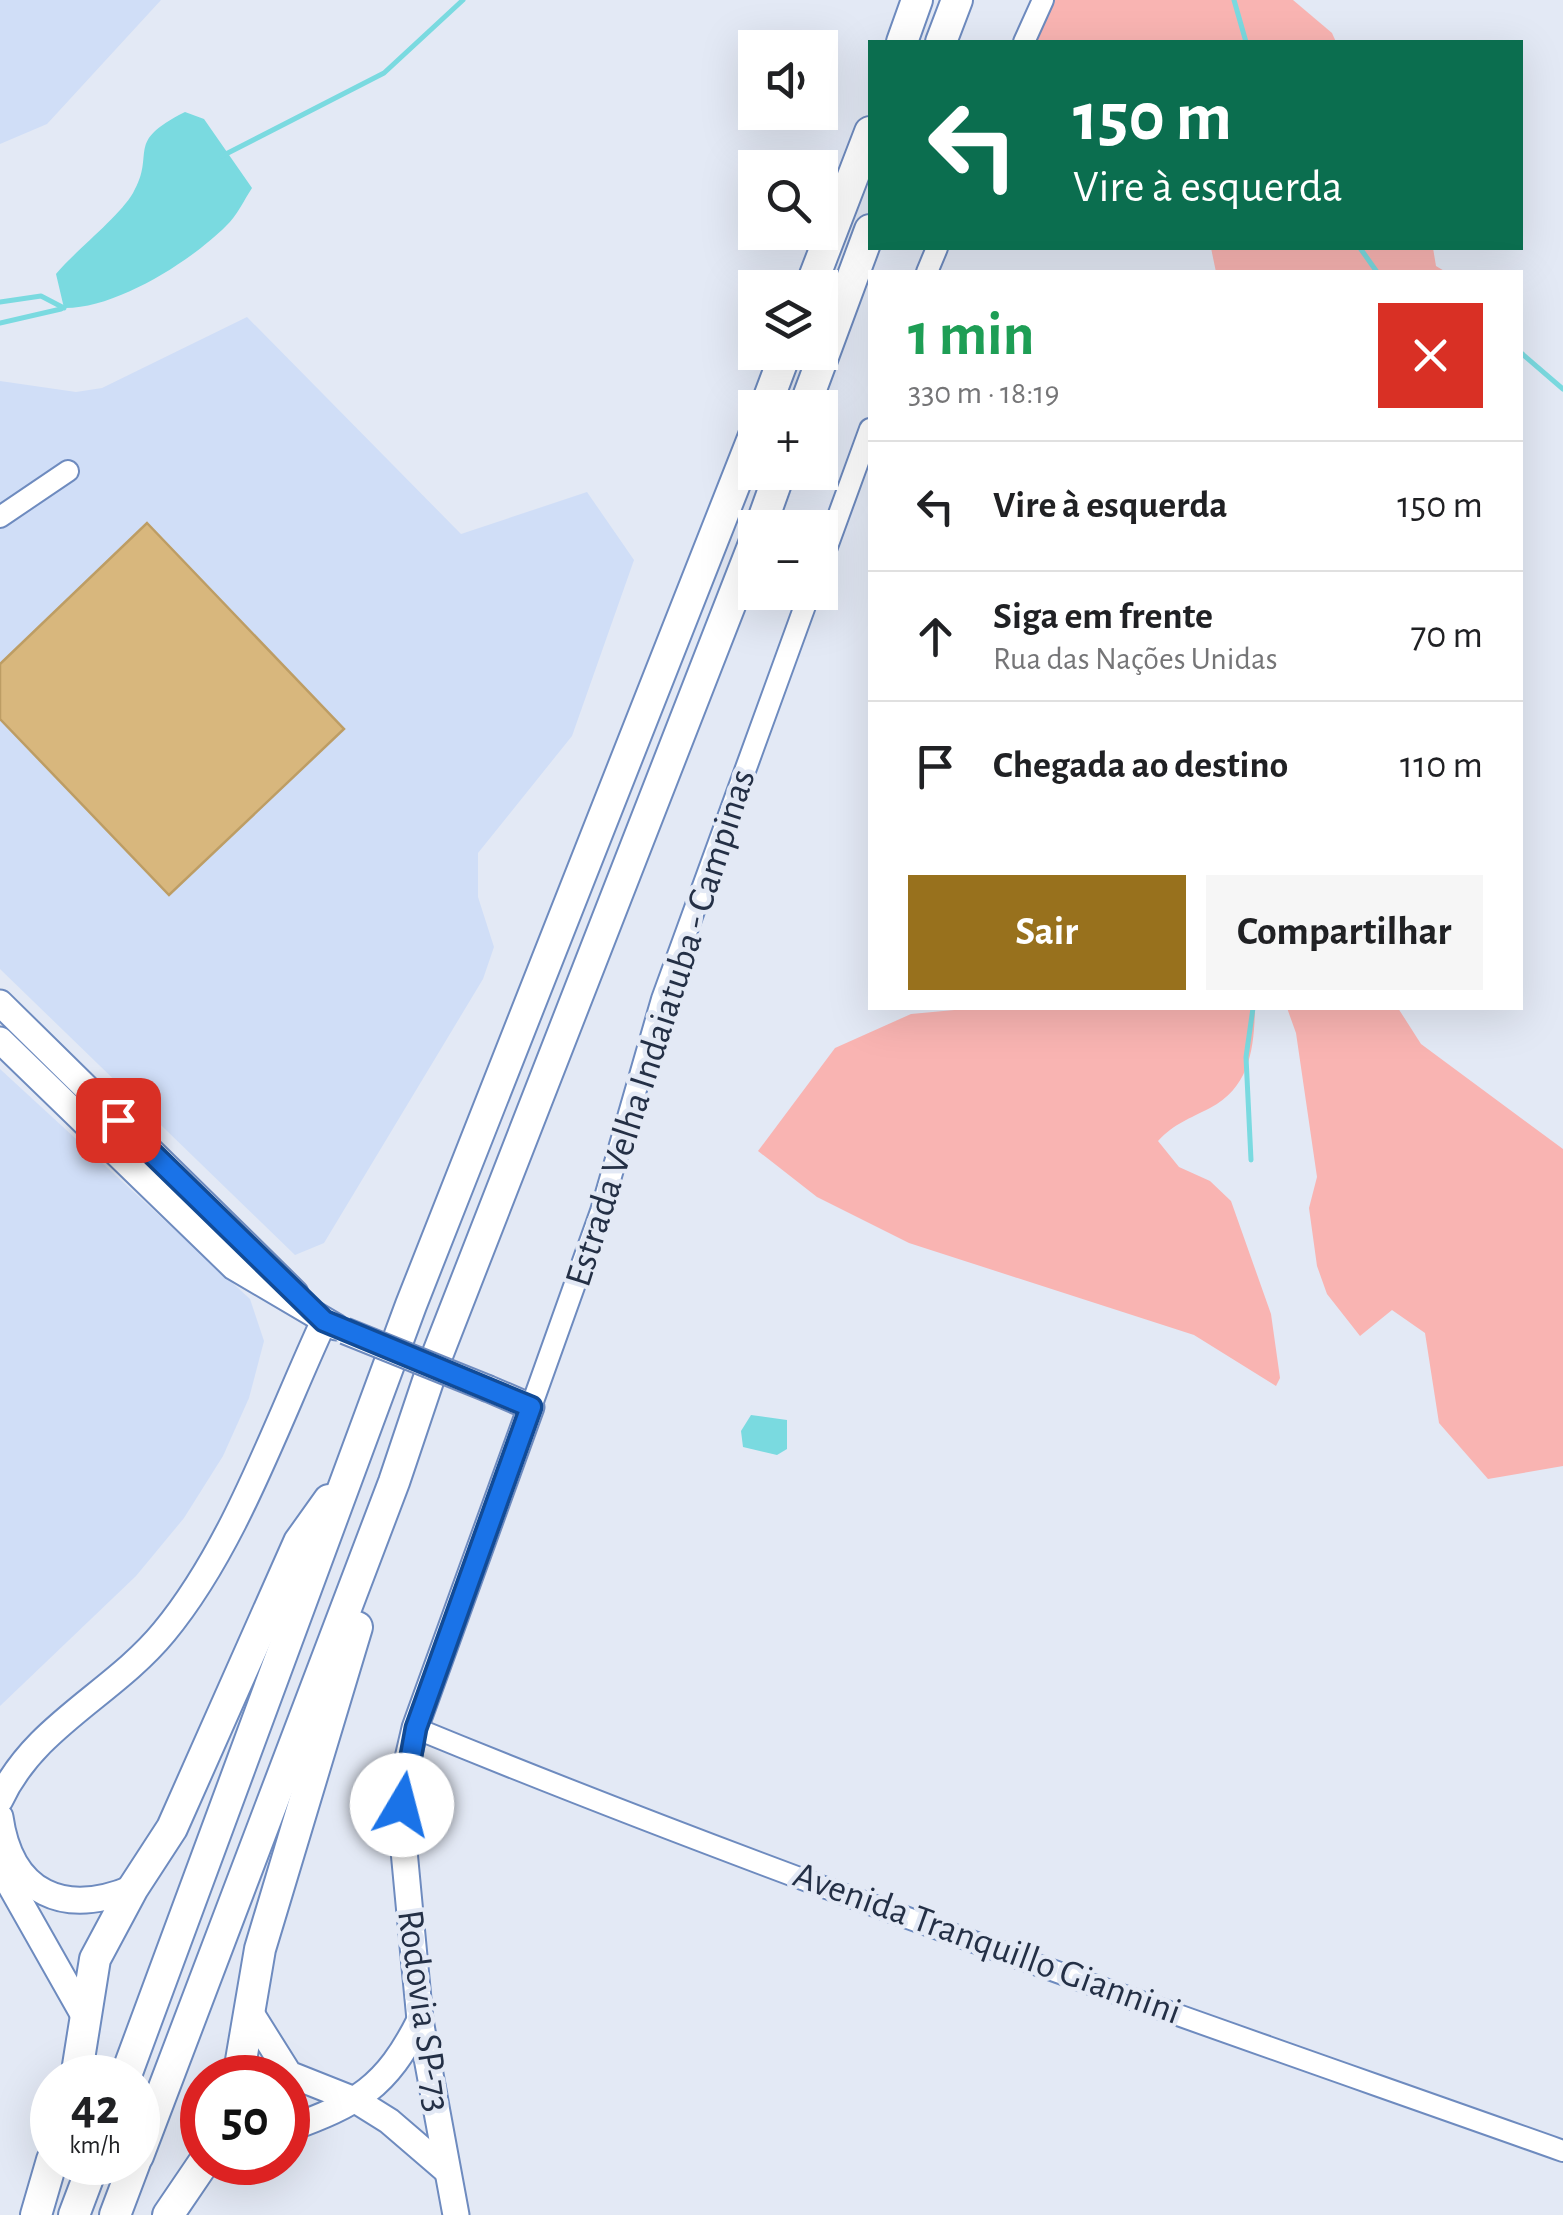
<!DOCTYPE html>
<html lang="pt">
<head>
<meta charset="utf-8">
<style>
	body { margin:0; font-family:"Alegreya Sans",sans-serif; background:#f6f6f6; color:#202124; height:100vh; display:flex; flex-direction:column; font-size:38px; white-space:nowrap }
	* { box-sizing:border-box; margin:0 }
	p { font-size:32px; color:#757577 }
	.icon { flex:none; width:55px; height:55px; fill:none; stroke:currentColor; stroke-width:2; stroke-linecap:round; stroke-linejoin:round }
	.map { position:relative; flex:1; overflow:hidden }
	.drawer { position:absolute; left:868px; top:270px; width:655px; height:740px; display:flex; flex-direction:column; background:#fff; border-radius:0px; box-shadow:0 10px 40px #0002 }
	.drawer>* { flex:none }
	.banner { position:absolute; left:868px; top:40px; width:655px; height:210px; border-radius:0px; box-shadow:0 10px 40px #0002; background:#0b6e4f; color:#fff; overflow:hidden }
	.tools { position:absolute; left:738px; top:30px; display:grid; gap:20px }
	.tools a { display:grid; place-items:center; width:100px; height:100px; border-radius:0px; background:#fff; box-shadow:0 10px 40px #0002; font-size:50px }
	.speed { position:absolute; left:30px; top:2055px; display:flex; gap:20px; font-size:50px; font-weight:700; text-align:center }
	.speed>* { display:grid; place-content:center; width:130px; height:130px; border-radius:50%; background:#fff; box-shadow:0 10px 40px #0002; line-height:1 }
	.speed small { font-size:25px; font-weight:400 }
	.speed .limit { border:15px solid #d22; background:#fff; color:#111 }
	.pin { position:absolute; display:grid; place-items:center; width:85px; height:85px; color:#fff; margin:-42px; border-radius:20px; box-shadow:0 5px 15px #0006 }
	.me { position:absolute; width:110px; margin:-55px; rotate:8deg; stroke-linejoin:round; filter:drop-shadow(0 0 8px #0008) }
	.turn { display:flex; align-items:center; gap:35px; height:210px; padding:0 40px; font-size:45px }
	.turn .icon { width:130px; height:130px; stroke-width:2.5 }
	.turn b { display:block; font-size:70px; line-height:85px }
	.round { display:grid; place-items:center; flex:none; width:105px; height:105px; border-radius:0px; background:#f6f6f6 }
	.summary { display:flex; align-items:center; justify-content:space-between; height:170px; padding:0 40px }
	h1 { font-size:60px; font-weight:700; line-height:75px; color:#1e9e55 }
	.cta { display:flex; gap:20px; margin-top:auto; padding:20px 40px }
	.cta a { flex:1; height:115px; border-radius:0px; background:#98711d; color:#fff; font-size:40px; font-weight:700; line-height:115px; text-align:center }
	.cta a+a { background:#f6f6f6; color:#202124 }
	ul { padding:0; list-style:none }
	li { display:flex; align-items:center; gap:30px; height:130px; padding:0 40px; border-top:2px solid #e0e0e0 }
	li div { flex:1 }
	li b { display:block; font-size:38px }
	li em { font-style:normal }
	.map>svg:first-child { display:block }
</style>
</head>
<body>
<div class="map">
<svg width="1563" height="2215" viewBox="0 0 1563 2215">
	<rect width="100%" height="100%" fill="#e3e9f5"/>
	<g fill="#d0def7">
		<path d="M 0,0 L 161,0 L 47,124 L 0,144 Z"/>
		<path d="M 247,317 L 461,534 L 587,492 L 634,560 L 572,736 L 478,853 L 478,897 L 494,947 L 483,979 L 324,1243 L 295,1255 L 0,969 L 0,381 L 76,392 L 102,388 Z"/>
		<path d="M 0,1069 L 250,1299 L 264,1341 L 249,1398 L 223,1456 L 184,1518 L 136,1576 L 0,1706 Z"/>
	</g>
	<g fill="#f9b4b2">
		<path d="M 1053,0 L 1293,0 L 1332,33 L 1336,42 L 1033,42 Z"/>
		<path d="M 1211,248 L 1433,248 L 1436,266 L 1446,272 L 1216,272 Z"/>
		<path d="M 976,1008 L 1255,1008 C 1254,1049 1250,1087 1210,1108 C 1189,1119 1175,1123 1158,1141 L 1179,1167 L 1210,1181 L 1231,1201 L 1271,1314 L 1280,1378 L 1276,1386 L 1194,1335 L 909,1243 L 817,1197 L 758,1151 L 835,1048 L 911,1014 Z"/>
		<path d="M 1287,1008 L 1398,1008 L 1421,1044 L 1563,1149 L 1563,1466 L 1488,1479 L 1439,1423 L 1425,1333 L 1392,1310 L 1360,1336 L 1327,1294 L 1317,1266 L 1309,1208 L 1317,1177 L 1296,1033 Z"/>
	</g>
	<g fill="#7adae0">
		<path d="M 185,112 L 204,119 L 252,188 C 244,200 237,216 226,226 C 190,262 115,309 64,308 L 56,274 C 76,250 119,217 133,193 C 157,152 123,143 185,112 Z"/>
		<path d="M 751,1415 L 787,1420 L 787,1449 L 777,1455 L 743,1447 L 741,1431 Z"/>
	</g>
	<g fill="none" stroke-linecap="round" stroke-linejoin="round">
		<g stroke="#7adae0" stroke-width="5">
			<path d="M 1234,0 L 1246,42"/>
			<path d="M 222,156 L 384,73 L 463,0"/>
			<path d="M 1360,248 L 1377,272"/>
			<path d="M 0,302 L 41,296 L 64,308"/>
			<path d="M 0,323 L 61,309"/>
			<path d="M 1520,352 L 1563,389"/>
			<path d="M 1251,1160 L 1246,1057 L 1253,1008"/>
		</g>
	</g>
	<path fill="#d8b77d" stroke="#bd9d64" stroke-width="2.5" d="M 147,523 L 344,729 L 169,895 L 0,719 L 0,664 Z"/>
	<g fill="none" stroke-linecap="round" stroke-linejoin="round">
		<defs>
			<g id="minor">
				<path d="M 1024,42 L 1043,0"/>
				<path d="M 927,272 L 937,248"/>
				<path d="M 0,517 L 68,471"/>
				<path d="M 820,566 L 870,429"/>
				<path d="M 531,1407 L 601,1211 L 662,999 L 810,592"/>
				<path d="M 415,1728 C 792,1883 1179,2015 1563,2151"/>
			</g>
			<g id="major">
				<path d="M 0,1003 L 295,1293"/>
				<path d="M 0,1040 L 234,1267 L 336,1327"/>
				<path d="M 0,1800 C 34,1726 113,1694 164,1632 C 235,1546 277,1422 324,1321"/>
				<path d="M 0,1817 C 11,1894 64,1917 133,1888"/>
				<path d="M 0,1867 L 86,2019"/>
				<path d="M 252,2015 L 289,2074 L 357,2101 L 389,2121 L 446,2170"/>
				<path d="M 288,2129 C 357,2104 386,2088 420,2020"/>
				<path d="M 456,2215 L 420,2020 L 403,1840 L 405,1771 L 415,1728 L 531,1407 L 489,1389"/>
			</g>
			<g id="highway">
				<path d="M 902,42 L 917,0"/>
				<path d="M 941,42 L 957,0"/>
				<path d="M 810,288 L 870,132"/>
				<path d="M 765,408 L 786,352"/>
				<path d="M 804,408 L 870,230"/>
				<path d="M 760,528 L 780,472"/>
				<path d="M 76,2078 L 95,1959 L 133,1888 L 172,1828 L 299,1542 L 329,1500"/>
				<path d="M 125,2078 L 411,1305 L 755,433"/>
				<path d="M 238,2078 L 260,1949 L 357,1627"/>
				<path d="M 138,2156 L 394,1482 L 433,1366 L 755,541"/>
				<path d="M 36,2215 L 52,2160"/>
				<path d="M 74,2215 L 94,2162"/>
				<path d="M 115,2215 L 135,2162"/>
				<path d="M 168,2215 L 204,2162"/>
			</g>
		</defs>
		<use href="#minor" stroke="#6e8bbf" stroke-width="24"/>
		<use href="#major" stroke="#6e8bbf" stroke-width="29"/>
		<use href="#highway" stroke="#6e8bbf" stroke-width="34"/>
		<use href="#minor" stroke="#fff" stroke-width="20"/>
		<use href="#major" stroke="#fff" stroke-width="25"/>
		<use href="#highway" stroke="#fff" stroke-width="30"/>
		<defs>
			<path id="major-bridge" d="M 345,1331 L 489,1389"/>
		</defs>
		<use href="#major-bridge" stroke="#6e8bbf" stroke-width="29" stroke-linecap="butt"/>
		<use href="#major-bridge" stroke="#fff" stroke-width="25"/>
	</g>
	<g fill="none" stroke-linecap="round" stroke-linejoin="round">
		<defs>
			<path id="route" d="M 118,1120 L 324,1321 L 531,1407 L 416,1728 L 402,1805"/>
		</defs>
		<use href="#route" stroke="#114b97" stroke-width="25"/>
		<use href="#route" stroke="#1a73e8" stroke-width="18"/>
	</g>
	<g text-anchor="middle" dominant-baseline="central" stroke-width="9" stroke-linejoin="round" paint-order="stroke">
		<g font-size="38" fill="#243046" stroke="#e3e9f5">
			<text transform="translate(661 1028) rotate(-72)">Estrada Velha Indaiatuba - Campinas</text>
			<text transform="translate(987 1944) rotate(20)">Avenida Tranquillo Giannini</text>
			<text transform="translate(423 2011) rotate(82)">Rodovia SP-73</text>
		</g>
	</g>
</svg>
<div class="tools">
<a><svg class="icon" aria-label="sound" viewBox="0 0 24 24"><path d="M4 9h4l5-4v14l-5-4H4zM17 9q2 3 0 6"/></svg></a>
<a><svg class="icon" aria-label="search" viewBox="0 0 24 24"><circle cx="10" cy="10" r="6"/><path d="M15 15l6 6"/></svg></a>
<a><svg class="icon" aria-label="layers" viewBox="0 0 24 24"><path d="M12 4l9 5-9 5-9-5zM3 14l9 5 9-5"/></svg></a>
<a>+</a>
<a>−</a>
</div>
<div class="speed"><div>42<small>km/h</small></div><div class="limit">50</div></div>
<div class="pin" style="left:118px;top:1120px;background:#d93025"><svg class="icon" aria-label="arrive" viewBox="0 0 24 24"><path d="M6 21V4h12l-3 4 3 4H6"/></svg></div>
<svg class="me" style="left:402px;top:1805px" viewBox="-20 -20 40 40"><circle r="19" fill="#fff"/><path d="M0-13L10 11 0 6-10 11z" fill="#1a73e8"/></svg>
<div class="banner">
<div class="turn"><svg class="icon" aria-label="left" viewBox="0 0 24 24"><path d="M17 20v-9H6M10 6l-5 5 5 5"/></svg><div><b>150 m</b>Vire à esquerda</div></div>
</div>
<section class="drawer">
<div class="summary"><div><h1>1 min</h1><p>330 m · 18:19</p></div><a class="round" style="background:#d93025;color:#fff"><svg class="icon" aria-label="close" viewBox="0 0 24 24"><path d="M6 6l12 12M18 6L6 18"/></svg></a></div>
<ul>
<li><svg class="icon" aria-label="left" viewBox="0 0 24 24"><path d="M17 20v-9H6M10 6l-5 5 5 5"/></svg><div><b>Vire à esquerda</b></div><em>150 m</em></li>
<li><svg class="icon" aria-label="ahead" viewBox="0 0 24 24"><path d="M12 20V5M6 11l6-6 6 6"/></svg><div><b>Siga em frente</b><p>Rua das Nações Unidas</p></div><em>70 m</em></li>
<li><svg class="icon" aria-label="arrive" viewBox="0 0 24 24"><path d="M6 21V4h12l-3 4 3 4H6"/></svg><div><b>Chegada ao destino</b></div><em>110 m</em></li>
</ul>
<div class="cta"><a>Sair</a><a>Compartilhar</a></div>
</section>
</div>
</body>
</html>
